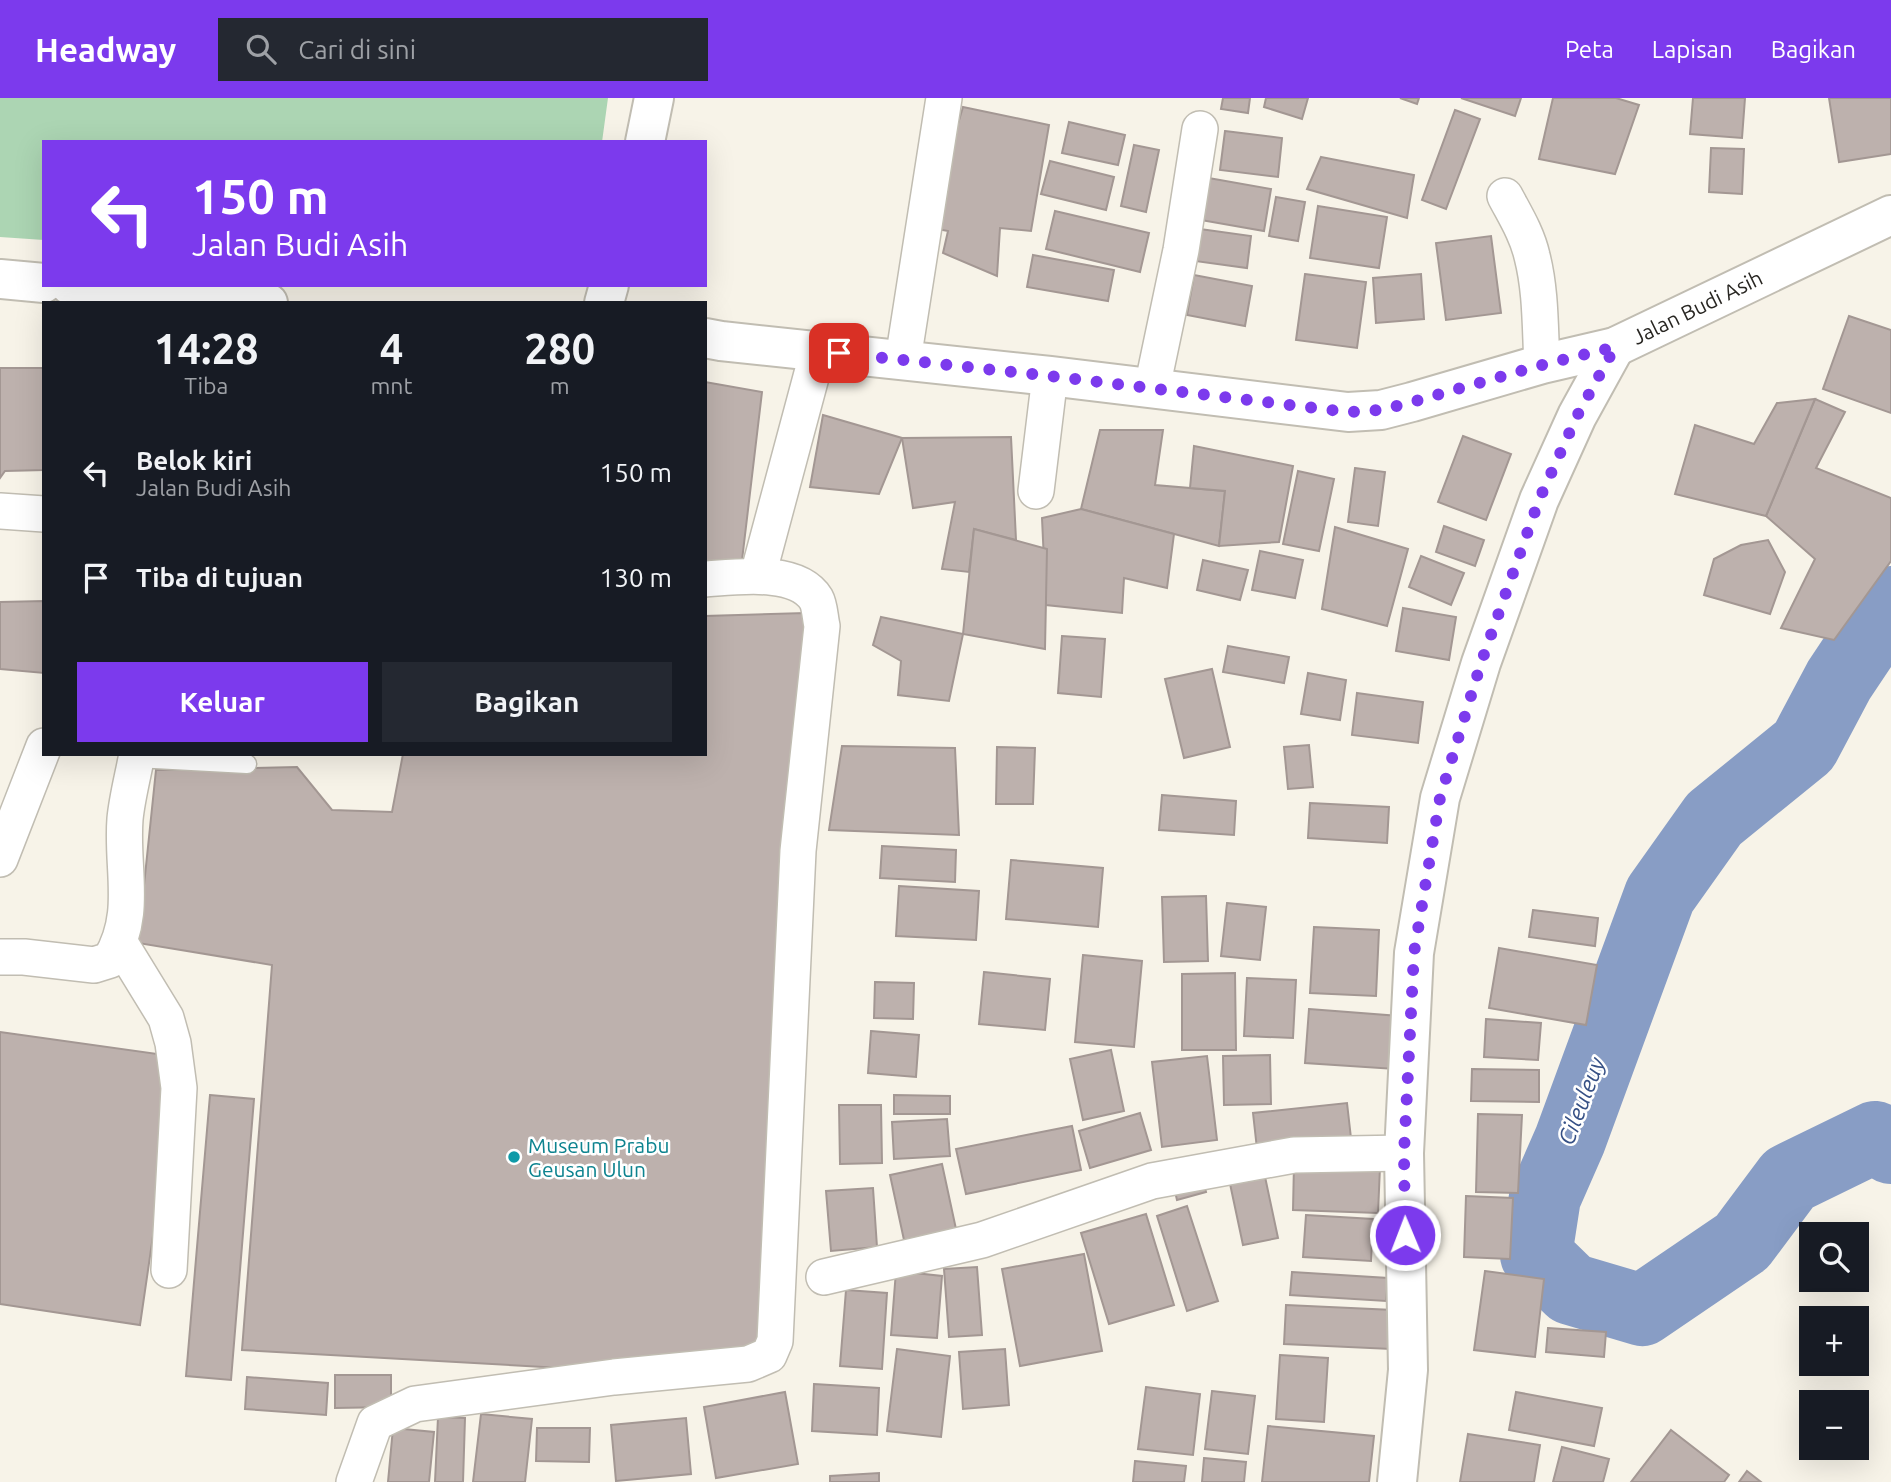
<!DOCTYPE html>
<html lang="id">
<head>
<meta charset="utf-8">
<style>
	body { margin:0; font-family:Ubuntu,sans-serif; background:#242831; color:#f1f3f6; height:100vh; display:flex; flex-direction:column; font-size:26px; white-space:nowrap }
	* { box-sizing:border-box; margin:0 }
	p { font-size:23px; color:#9ea1a6 }
	.icon { flex:none; width:38px; height:38px; fill:none; stroke:currentColor; stroke-width:2; stroke-linecap:round; stroke-linejoin:round }
	.map { position:relative; flex:1; overflow:hidden }
	.details { position:absolute; left:42px; top:203px; width:665px; height:455px; display:flex; flex-direction:column; background:#171b24; border-radius:0px; box-shadow:0 7px 28px #0002 }
	.details>* { flex:none }
	.guide { position:absolute; left:42px; top:42px; width:665px; height:147px; border-radius:0px; box-shadow:0 7px 28px #0002; background:#7c3aed; color:#fff; overflow:hidden }
	.tools { position:absolute; left:1799px; top:1124px; display:grid; gap:14px }
	.tools a { display:grid; place-items:center; width:70px; height:70px; border-radius:0px; background:#171b24; box-shadow:0 7px 28px #0002; font-size:35px }
	.pin { position:absolute; display:grid; place-items:center; width:60px; height:60px; color:#fff; margin:-30px; border-radius:14px; box-shadow:0 4px 10px #0006 }
	.me { position:absolute; width:77px; margin:-38px; rotate:359deg; stroke-linejoin:round; filter:drop-shadow(0 0 5px #0008) }
	.turn { display:flex; align-items:center; gap:24px; height:147px; padding:0 35px; font-size:32px }
	.turn .icon { width:91px; height:91px; stroke-width:2.5 }
	.turn b { display:block; font-size:49px; line-height:60px }
	.eta { display:flex; justify-content:space-evenly; align-items:center; height:119px; text-align:center }
	.eta b { font-size:42px; font-weight:700; line-height:49px }
	.primary-button { display:flex; gap:14px; margin-top:auto; padding:14px 35px }
	.primary-button a { flex:1; height:80px; border-radius:0px; background:#7c3aed; color:#fff; font-size:28px; font-weight:700; line-height:80px; text-align:center }
	.primary-button a+a { background:#242831; color:#f1f3f6 }
	ul { padding:0; list-style:none }
	li { display:flex; align-items:center; gap:21px; height:105px; padding:0 35px }
	li div { flex:1 }
	li b { display:block; font-size:26px }
	li em { font-style:normal }
	header { display:flex; align-items:center; gap:42px; box-sizing:border-box; height:98px; padding:0 35px; background:#7c3aed; color:#fff }
	header strong { font-size:33px }
	nav { display:flex; gap:38px; margin-inline-start:auto; font-size:24px }
	.search { width:490px; height:63px; background:#242831; display:flex; align-items:center; gap:18px; box-sizing:border-box; padding:0 24px; border-radius:0px; color:#9ea1a6; font-size:26px }
	.map>svg:first-child { display:block }
</style>
</head>
<body>
<header>
<strong>Headway</strong>
<div class="search"><svg class="icon" aria-label="search" viewBox="0 0 24 24"><circle cx="10" cy="10" r="6"/><path d="M15 15l6 6"/></svg>Cari di sini</div>
<nav><a>Peta</a><a>Lapisan</a><a>Bagikan</a></nav>
</header>
<div class="map">
<svg width="1891" height="1384" viewBox="0 0 1891 1384">
	<rect width="100%" height="100%" fill="#f7f3e8"/>
	<path fill="#acd5b3" d="M 0,0 L 608,0 L 602,44 L 44,44 L 44,142 L 0,139 Z"/>
	<g fill="none" stroke-linecap="round" stroke-linejoin="round">
		<path stroke="#889dc5" stroke-width="72" d="M 1891,504 L 1839,582 L 1804,648 L 1714,721 L 1660,797 L 1570,1042 L 1545,1099 L 1536,1157 L 1571,1191 L 1642,1212 L 1742,1144 L 1789,1081 L 1875,1039 L 1891,1050"/>
	</g>
	<g fill="#bdb1ad" stroke="#a39793" stroke-width="2">
		<path d="M 1223,0 L 1250,0 L 1248,15 L 1221,11 Z"/>
		<path d="M 1266,0 L 1308,0 L 1302,21 L 1264,9 Z"/>
		<path d="M 1400,0 L 1419,0 L 1417,6 Z"/>
		<path d="M 1461,0 L 1521,0 L 1515,18 Z"/>
		<path d="M 1553,0 L 1616,0 L 1639,7 L 1615,76 L 1539,61 Z"/>
		<path d="M 1693,0 L 1745,0 L 1742,40 L 1690,36 Z"/>
		<path d="M 1829,0 L 1891,0 L 1891,56 L 1839,64 Z"/>
		<path d="M 963,9 L 1049,27 L 1031,133 L 1000,130 L 997,178 L 943,155 L 948,133 L 927,129 Z"/>
		<path d="M 1455,12 L 1480,21 L 1446,111 L 1422,102 Z"/>
		<path d="M 1069,24 L 1125,37 L 1118,67 L 1062,55 Z"/>
		<path d="M 1225,33 L 1282,40 L 1278,79 L 1220,72 Z"/>
		<path d="M 1134,47 L 1159,52 L 1146,114 L 1121,108 Z"/>
		<path d="M 1711,50 L 1744,51 L 1742,96 L 1709,94 Z"/>
		<path d="M 1321,59 L 1414,77 L 1407,120 L 1307,91 Z"/>
		<path d="M 1050,63 L 1114,79 L 1106,112 L 1041,96 Z"/>
		<path d="M 1203,79 L 1271,91 L 1264,133 L 1195,121 Z"/>
		<path d="M 1276,99 L 1305,104 L 1298,143 L 1269,138 Z"/>
		<path d="M 1318,108 L 1387,119 L 1379,170 L 1310,160 Z"/>
		<path d="M 1055,113 L 1149,135 L 1140,174 L 1046,151 Z"/>
		<path d="M 1200,131 L 1251,138 L 1247,170 L 1195,163 Z"/>
		<path d="M 1491,138 L 1501,215 L 1446,222 L 1436,145 Z"/>
		<path d="M 1033,157 L 1114,172 L 1108,203 L 1027,189 Z"/>
		<path d="M 1305,176 L 1366,184 L 1357,250 L 1296,242 Z"/>
		<path d="M 1421,176 L 1424,221 L 1376,225 L 1373,180 Z"/>
		<path d="M 1194,177 L 1252,188 L 1245,228 L 1187,217 Z"/>
		<path d="M 1849,218 L 1891,232 L 1891,315 L 1823,291 Z"/>
		<path d="M 0,270 L 44,270 L 44,372 L 5,373 L 0,380 Z"/>
		<path d="M 705,284 L 762,294 L 740,479 L 705,481 Z"/>
		<path d="M 1815,301 L 1845,314 L 1816,370 L 1891,400 L 1891,463 L 1834,542 L 1781,530 L 1815,461 L 1766,418 Z"/>
		<path d="M 1815,301 L 1766,418 L 1675,396 L 1695,327 L 1754,346 L 1777,305 Z"/>
		<path d="M 823,317 L 902,340 L 879,396 L 810,389 Z"/>
		<path d="M 1100,332 L 1163,332 L 1155,387 L 1225,393 L 1219,448 L 1081,411 Z"/>
		<path d="M 1463,338 L 1511,356 L 1486,422 L 1438,404 Z"/>
		<path d="M 1011,339 L 1016,442 L 974,431 L 969,474 L 942,471 L 955,404 L 913,410 L 902,340 Z"/>
		<path d="M 1194,348 L 1293,368 L 1279,444 L 1219,448 L 1225,393 L 1190,390 Z"/>
		<path d="M 1355,370 L 1385,374 L 1378,428 L 1348,424 Z"/>
		<path d="M 1298,373 L 1334,381 L 1319,453 L 1283,446 Z"/>
		<path d="M 1081,411 L 1174,436 L 1167,490 L 1124,480 L 1122,515 L 1046,507 L 1042,420 Z"/>
		<path d="M 1444,428 L 1484,442 L 1475,468 L 1436,454 Z"/>
		<path d="M 1335,429 L 1408,451 L 1387,528 L 1322,511 Z"/>
		<path d="M 974,431 L 1047,451 L 1045,551 L 963,536 Z"/>
		<path d="M 1768,442 L 1785,474 L 1770,516 L 1704,497 L 1714,461 L 1741,447 Z"/>
		<path d="M 1260,453 L 1303,462 L 1295,500 L 1252,492 Z"/>
		<path d="M 1421,458 L 1464,475 L 1451,507 L 1409,489 Z"/>
		<path d="M 1203,462 L 1248,472 L 1240,502 L 1197,492 Z"/>
		<path d="M 44,503 L 44,575 L 0,571 L 0,504 Z"/>
		<path d="M 1403,510 L 1456,519 L 1449,562 L 1396,553 Z"/>
		<path d="M 805,515 L 757,1281 L 242,1252 L 272,867 L 138,845 L 156,672 L 297,669 L 332,712 L 392,714 L 403,656 L 705,656 L 705,518 Z"/>
		<path d="M 881,519 L 963,536 L 949,603 L 898,597 L 901,563 L 873,547 Z"/>
		<path d="M 1062,538 L 1105,541 L 1101,599 L 1058,595 Z"/>
		<path d="M 1228,548 L 1289,559 L 1284,585 L 1223,574 Z"/>
		<path d="M 1212,571 L 1230,649 L 1184,660 L 1165,581 Z"/>
		<path d="M 1308,575 L 1346,582 L 1340,622 L 1301,616 Z"/>
		<path d="M 1357,595 L 1423,604 L 1418,645 L 1352,637 Z"/>
		<path d="M 1309,647 L 1313,689 L 1288,691 L 1284,649 Z"/>
		<path d="M 842,648 L 955,650 L 959,737 L 829,732 Z"/>
		<path d="M 997,649 L 1035,650 L 1033,706 L 996,706 Z"/>
		<path d="M 1162,697 L 1236,703 L 1234,737 L 1159,732 Z"/>
		<path d="M 1310,705 L 1389,709 L 1387,745 L 1308,740 Z"/>
		<path d="M 882,748 L 956,752 L 955,784 L 880,780 Z"/>
		<path d="M 1011,762 L 1103,770 L 1098,829 L 1006,821 Z"/>
		<path d="M 899,788 L 979,793 L 976,842 L 896,838 Z"/>
		<path d="M 1206,798 L 1208,863 L 1164,864 L 1162,799 Z"/>
		<path d="M 1227,805 L 1266,809 L 1260,862 L 1221,858 Z"/>
		<path d="M 1533,812 L 1598,820 L 1595,848 L 1529,839 Z"/>
		<path d="M 1314,829 L 1379,832 L 1376,898 L 1310,895 Z"/>
		<path d="M 1499,850 L 1597,867 L 1586,927 L 1489,910 Z"/>
		<path d="M 1083,857 L 1142,863 L 1134,949 L 1075,944 Z"/>
		<path d="M 984,874 L 1050,881 L 1045,932 L 979,926 Z"/>
		<path d="M 1235,875 L 1236,952 L 1182,952 L 1182,876 Z"/>
		<path d="M 1247,880 L 1296,882 L 1293,940 L 1244,938 Z"/>
		<path d="M 875,884 L 914,885 L 913,921 L 874,920 Z"/>
		<path d="M 1309,911 L 1399,918 L 1395,971 L 1305,965 Z"/>
		<path d="M 1486,921 L 1541,925 L 1538,962 L 1484,959 Z"/>
		<path d="M 871,933 L 919,937 L 916,979 L 868,975 Z"/>
		<path d="M 0,934 L 179,959 L 140,1227 L 0,1206 Z"/>
		<path d="M 1111,952 L 1124,1013 L 1083,1022 L 1070,961 Z"/>
		<path d="M 1270,957 L 1271,1006 L 1224,1007 L 1223,958 Z"/>
		<path d="M 1207,958 L 1217,1042 L 1162,1049 L 1152,964 Z"/>
		<path d="M 1472,971 L 1539,972 L 1539,1004 L 1471,1003 Z"/>
		<path d="M 210,997 L 254,1001 L 231,1282 L 186,1278 Z"/>
		<path d="M 894,997 L 950,998 L 950,1016 L 894,1016 Z"/>
		<path d="M 1347,1005 L 1351,1040 L 1257,1051 L 1253,1015 Z"/>
		<path d="M 839,1007 L 881,1007 L 882,1065 L 840,1066 Z"/>
		<path d="M 1140,1015 L 1151,1052 L 1090,1070 L 1079,1033 Z"/>
		<path d="M 1478,1016 L 1522,1017 L 1518,1095 L 1476,1094 Z"/>
		<path d="M 947,1021 L 950,1058 L 894,1061 L 892,1024 Z"/>
		<path d="M 1072,1028 L 1081,1072 L 966,1096 L 956,1051 Z"/>
		<path d="M 942,1066 L 956,1131 L 904,1142 L 890,1077 Z"/>
		<path d="M 1294,1066 L 1380,1069 L 1378,1115 L 1293,1112 Z"/>
		<path d="M 1264,1074 L 1278,1140 L 1243,1147 L 1229,1081 Z"/>
		<path d="M 1202,1078 L 1206,1094 L 1177,1102 L 1173,1085 Z"/>
		<path d="M 873,1090 L 877,1149 L 831,1153 L 826,1093 Z"/>
		<path d="M 1466,1098 L 1513,1100 L 1510,1161 L 1464,1159 Z"/>
		<path d="M 1187,1108 L 1218,1203 L 1187,1213 L 1157,1118 Z"/>
		<path d="M 1146,1116 L 1174,1207 L 1109,1226 L 1081,1135 Z"/>
		<path d="M 1306,1117 L 1373,1121 L 1371,1163 L 1303,1159 Z"/>
		<path d="M 1084,1156 L 1102,1253 L 1020,1268 L 1002,1171 Z"/>
		<path d="M 977,1169 L 982,1237 L 949,1239 L 944,1171 Z"/>
		<path d="M 896,1173 L 942,1178 L 937,1240 L 891,1237 Z"/>
		<path d="M 1485,1173 L 1544,1181 L 1535,1259 L 1474,1252 Z"/>
		<path d="M 1292,1174 L 1388,1180 L 1386,1203 L 1290,1197 Z"/>
		<path d="M 846,1192 L 887,1195 L 882,1271 L 840,1268 Z"/>
		<path d="M 1286,1207 L 1393,1212 L 1391,1251 L 1284,1246 Z"/>
		<path d="M 1548,1230 L 1606,1234 L 1604,1259 L 1546,1254 Z"/>
		<path d="M 897,1251 L 950,1258 L 941,1339 L 887,1333 Z"/>
		<path d="M 1005,1251 L 1009,1307 L 963,1311 L 959,1254 Z"/>
		<path d="M 1280,1257 L 1328,1260 L 1324,1324 L 1276,1321 Z"/>
		<path d="M 335,1277 L 391,1277 L 391,1309 L 335,1310 Z"/>
		<path d="M 247,1279 L 328,1285 L 326,1317 L 245,1311 Z"/>
		<path d="M 814,1286 L 879,1290 L 877,1337 L 812,1333 Z"/>
		<path d="M 1146,1289 L 1200,1296 L 1193,1357 L 1138,1351 Z"/>
		<path d="M 1212,1293 L 1255,1298 L 1248,1356 L 1205,1351 Z"/>
		<path d="M 785,1294 L 798,1366 L 716,1380 L 704,1309 Z"/>
		<path d="M 1516,1294 L 1602,1310 L 1594,1348 L 1509,1332 Z"/>
		<path d="M 481,1316 L 532,1321 L 525,1384 L 473,1384 Z"/>
		<path d="M 438,1319 L 465,1320 L 463,1384 L 435,1384 Z"/>
		<path d="M 686,1320 L 691,1376 L 616,1383 L 611,1327 Z"/>
		<path d="M 1268,1328 L 1374,1338 L 1369,1384 L 1262,1384 Z"/>
		<path d="M 393,1330 L 434,1334 L 429,1384 L 388,1384 Z"/>
		<path d="M 537,1330 L 590,1330 L 589,1364 L 536,1363 Z"/>
		<path d="M 1671,1332 L 1729,1377 L 1724,1384 L 1631,1384 Z"/>
		<path d="M 1468,1336 L 1540,1347 L 1534,1384 L 1460,1384 Z"/>
		<path d="M 1562,1349 L 1609,1361 L 1603,1384 L 1553,1384 Z"/>
		<path d="M 1204,1360 L 1246,1364 L 1244,1384 L 1202,1384 Z"/>
		<path d="M 1135,1363 L 1186,1368 L 1184,1384 L 1133,1384 Z"/>
		<path d="M 1747,1373 L 1761,1384 L 1739,1384 Z"/>
		<path d="M 879,1375 L 879,1384 L 830,1384 L 830,1378 Z"/>
	</g>
	<g fill="none" stroke-linecap="round" stroke-linejoin="round">
		<defs>
			<path id="lane" d="M 136,660 L 247,666"/>
			<g id="street">
				<path d="M 1505,98 C 1515,117 1527,136 1532,158 C 1541,193 1540,230 1542,266"/>
				<path d="M 903,262 L 944,0"/>
				<path d="M 1152,290 L 1181,152 L 1200,31"/>
				<path d="M 1036,393 L 1050,278"/>
				<path d="M 0,413 L 44,416"/>
				<path d="M 758,477 L 818,253"/>
				<path d="M 0,761 L 44,648"/>
				<path d="M 120,845 L 166,920 L 173,945 L 179,990 L 169,1172"/>
				<path d="M 0,859 L 24,859 L 94,867 L 110,862 C 138,816 121,771 125,721 C 127,700 133,678 137,656"/>
				<path d="M 824,1179 L 982,1142 L 1152,1083 L 1294,1057 L 1404,1055"/>
				<path d="M 354,1384 L 375,1325 L 415,1306 L 614,1279 L 748,1266 L 769,1257 L 775,1243 L 798,753 L 822,528 C 820,520 820,508 816,501 C 797,470 736,479 705,481"/>
			</g>
			<g id="secondary">
				<path d="M 645,44 L 654,0"/>
				<path d="M 0,181 L 44,185"/>
				<path d="M 70,187 L 268,205"/>
				<path d="M 604,205 L 609,187"/>
				<path d="M 705,240 L 721,243 L 1050,278 L 1348,314 L 1381,312 L 1412,304 L 1542,266 L 1615,249 L 1891,117"/>
				<path d="M 1397,1384 L 1408,1272 L 1404,1055 L 1414,855 L 1440,700 L 1481,565 L 1539,402 L 1577,318 L 1615,249"/>
			</g>
		</defs>
		<use href="#lane" stroke="#c1bdb2" stroke-width="21"/>
		<use href="#street" stroke="#c1bdb2" stroke-width="38"/>
		<use href="#secondary" stroke="#c1bdb2" stroke-width="42"/>
		<use href="#lane" stroke="#fff" stroke-width="18"/>
		<use href="#street" stroke="#fff" stroke-width="35"/>
		<use href="#secondary" stroke="#fff" stroke-width="38"/>
	</g>
	<g fill="none" stroke-linecap="round" stroke-linejoin="round">
		<path stroke="#7c3aed" stroke-width="12" stroke-dasharray="0 21.6" d="M 839,255 L 1050,278 L 1348,314 L 1381,312 L 1412,304 L 1542,267 L 1615,249 L 1577,318 L 1539,402 L 1481,565 L 1440,700 L 1414,855 L 1404,1055 L 1405,1137"/>
	</g>
	<circle fill="#0f9aa8" stroke="#fff" stroke-width="2.5" cx="514" cy="1059" r="7"/>
	<g text-anchor="middle" dominant-baseline="central" stroke-width="5" stroke-linejoin="round" paint-order="stroke">
		<g font-size="21" fill="#282622" stroke="#fff">
			<text transform="translate(1697 209) rotate(-26)">Jalan Budi Asih</text>
		</g>
		<g font-size="21" fill="#0d838f" stroke="#fff" text-anchor="start">
			<text x="528" y="1047">Museum Prabu<tspan x="528" dy="24">Geusan Ulun</tspan></text>
		</g>
		<g font-size="23" font-style="italic" fill="#365085" stroke="#fff">
			<text transform="translate(1581 1003) rotate(-69)">Cileuleuy</text>
		</g>
	</g>
</svg>
<div class="tools">
<a><svg class="icon" aria-label="search" viewBox="0 0 24 24"><circle cx="10" cy="10" r="6"/><path d="M15 15l6 6"/></svg></a>
<a>+</a>
<a>−</a>
</div>
<div class="pin" style="left:839px;top:255px;background:#d93025"><svg class="icon" aria-label="arrive" viewBox="0 0 24 24"><path d="M6 21V4h12l-3 4 3 4H6"/></svg></div>
<svg class="me" style="left:1405px;top:1137px" viewBox="-20 -20 40 40"><circle r="17" fill="#7c3aed" stroke="#fff" stroke-width="3"/><path d="M0-11L8 9 0 5-8 9z" fill="#fff"/></svg>
<div class="guide">
<div class="turn"><svg class="icon" aria-label="left" viewBox="0 0 24 24"><path d="M17 20v-9H6M10 6l-5 5 5 5"/></svg><div><b>150 m</b>Jalan Budi Asih</div></div>
</div>
<section class="details">
<div class="eta">
<div><b>14:28</b><p>Tiba</p></div>
<div><b>4</b><p>mnt</p></div>
<div><b>280</b><p>m</p></div>
</div>
<ul>
<li><svg class="icon" aria-label="left" viewBox="0 0 24 24"><path d="M17 20v-9H6M10 6l-5 5 5 5"/></svg><div><b>Belok kiri</b><p>Jalan Budi Asih</p></div><em>150 m</em></li>
<li><svg class="icon" aria-label="arrive" viewBox="0 0 24 24"><path d="M6 21V4h12l-3 4 3 4H6"/></svg><div><b>Tiba di tujuan</b></div><em>130 m</em></li>
</ul>
<div class="primary-button"><a>Keluar</a><a>Bagikan</a></div>
</section>
</div>
</body>
</html>
